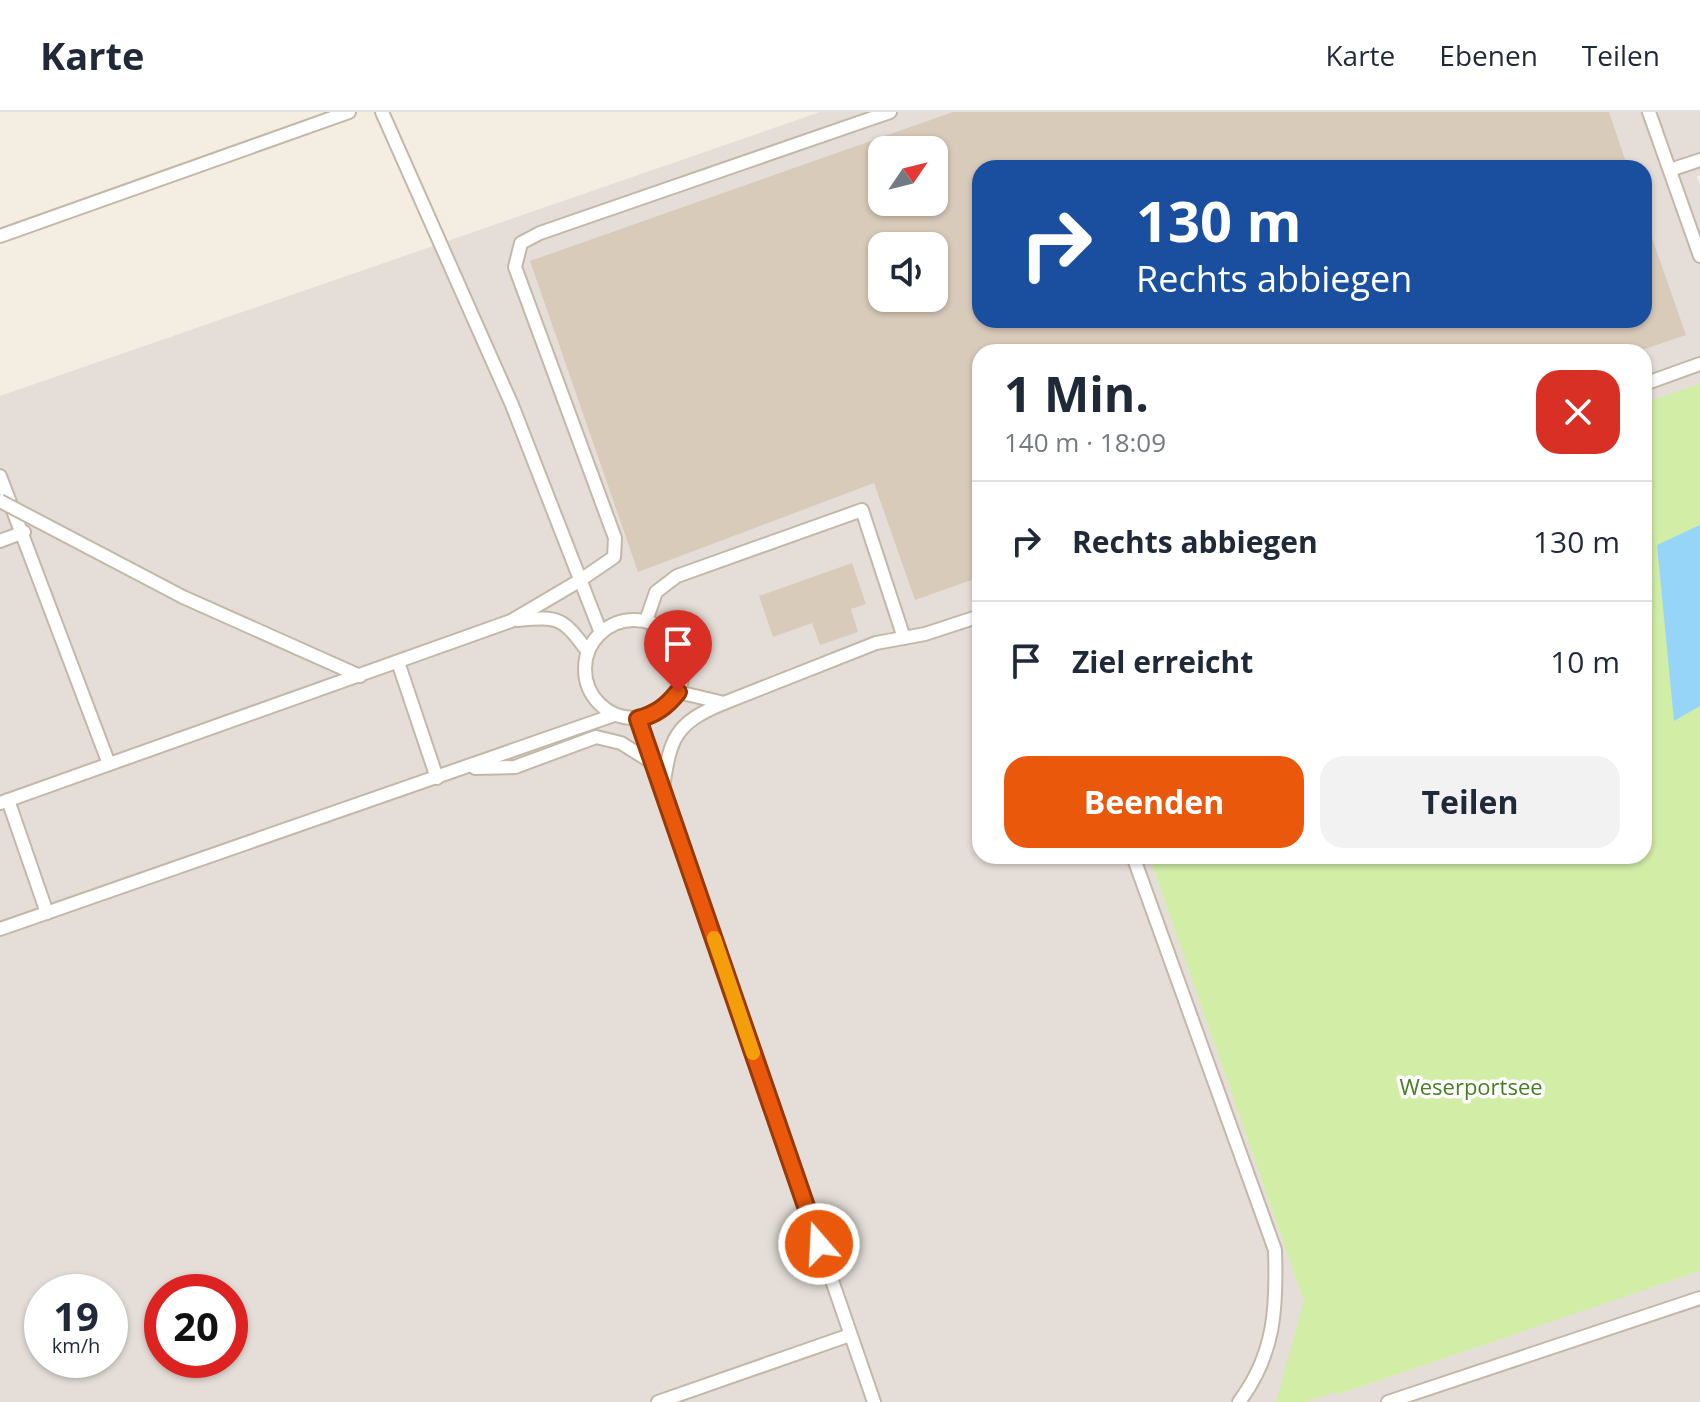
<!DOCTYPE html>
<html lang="de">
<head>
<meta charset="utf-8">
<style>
	body { margin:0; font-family:"Open Sans",sans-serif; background:#f2f2f3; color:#1f2937; height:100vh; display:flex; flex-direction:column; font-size:30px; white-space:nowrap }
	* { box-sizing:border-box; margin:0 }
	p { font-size:26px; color:#747a83 }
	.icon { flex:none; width:44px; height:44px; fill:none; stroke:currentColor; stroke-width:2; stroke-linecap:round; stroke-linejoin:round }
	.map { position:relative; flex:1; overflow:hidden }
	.details { position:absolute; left:972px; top:232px; width:680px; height:520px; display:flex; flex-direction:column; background:#fff; border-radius:24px; box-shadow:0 2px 6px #0004 }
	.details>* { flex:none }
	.banner { position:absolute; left:972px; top:48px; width:680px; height:168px; border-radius:24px; box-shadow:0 2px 6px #0004; background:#1a4fa0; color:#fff; overflow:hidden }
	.needle { width:52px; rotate:55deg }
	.fabs { position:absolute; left:868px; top:24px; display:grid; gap:16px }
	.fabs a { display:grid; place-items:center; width:80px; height:80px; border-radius:16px; background:#fff; box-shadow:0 2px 6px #0004; font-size:40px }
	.speed { position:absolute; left:24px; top:1162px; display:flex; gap:16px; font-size:40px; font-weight:700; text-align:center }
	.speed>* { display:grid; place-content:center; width:104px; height:104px; border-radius:50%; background:#fff; box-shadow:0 2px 6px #0004; line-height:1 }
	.speed small { font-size:20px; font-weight:400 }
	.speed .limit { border:12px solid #d22; background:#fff; color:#111 }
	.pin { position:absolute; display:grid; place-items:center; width:68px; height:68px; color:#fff; margin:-82px -34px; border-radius:50% 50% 50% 0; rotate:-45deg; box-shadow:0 0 8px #0007 }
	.pin .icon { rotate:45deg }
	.me { position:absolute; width:88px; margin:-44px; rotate:341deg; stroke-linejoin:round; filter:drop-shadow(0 0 6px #0008) }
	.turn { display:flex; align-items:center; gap:28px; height:168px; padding:0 32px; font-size:36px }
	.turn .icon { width:104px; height:104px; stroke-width:2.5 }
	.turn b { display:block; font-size:56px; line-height:68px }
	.round { display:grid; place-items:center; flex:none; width:84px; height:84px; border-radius:24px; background:#f2f2f3 }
	.overview { display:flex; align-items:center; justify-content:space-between; height:136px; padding:0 32px }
	h1 { font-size:48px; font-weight:700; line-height:60px }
	.button { display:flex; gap:16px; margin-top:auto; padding:16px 32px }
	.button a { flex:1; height:92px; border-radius:24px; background:#ea580c; color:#fff; font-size:32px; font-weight:700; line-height:92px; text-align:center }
	.button a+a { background:#f2f2f3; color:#1f2937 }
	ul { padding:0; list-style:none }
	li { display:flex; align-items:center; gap:24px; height:120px; padding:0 32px; border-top:2px solid #e0e1e3 }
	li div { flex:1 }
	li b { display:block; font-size:30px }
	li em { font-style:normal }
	header { display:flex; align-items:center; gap:48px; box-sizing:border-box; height:112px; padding:0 40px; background:#fff; border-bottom:2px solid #e0e1e3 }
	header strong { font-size:38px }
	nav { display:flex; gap:44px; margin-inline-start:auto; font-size:28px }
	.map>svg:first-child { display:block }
</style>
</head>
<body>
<header>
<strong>Karte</strong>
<nav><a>Karte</a><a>Ebenen</a><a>Teilen</a></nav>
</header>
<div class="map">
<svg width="1700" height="1290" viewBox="0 0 1700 1290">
	<rect width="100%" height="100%" fill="#f3ede2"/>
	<path fill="#e5ded8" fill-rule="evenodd" d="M 820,0 L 1700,0 L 1700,63 L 1697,65 L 1700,73 L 1700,272 L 1644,291 L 1644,240 L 980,240 L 980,744 L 1149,744 L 1337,1283 L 1700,1159 L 1700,1290 L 0,1290 L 0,284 ZM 882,38 L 934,38 L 934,90 L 882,90 ZM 980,56 L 1644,56 L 1644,208 L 980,208 ZM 882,134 L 934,134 L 934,186 L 882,186 ZM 42,1180 L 110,1180 L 110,1248 L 42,1248 ZM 162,1180 L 230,1180 L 230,1248 L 162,1248 Z"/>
	<path fill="#d1eda6" d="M 1700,272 L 1700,1159 L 1337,1283 L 1335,1280 L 1306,1290 L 1276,1290 L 1304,1189 L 1149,744 L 1644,744 L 1644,291 Z"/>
	<path fill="#97d5f8" d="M 1700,413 L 1700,594 L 1674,609 L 1657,433 Z"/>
	<g fill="#d9cbba" fill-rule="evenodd">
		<path d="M 953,0 L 1609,0 L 1628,56 L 980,56 L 980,208 L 1644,208 L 1644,103 L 1686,223 L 1636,240 L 980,240 L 980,465 L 915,488 L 874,371 L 638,460 L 530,149 ZM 882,38 L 934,38 L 934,90 L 882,90 ZM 882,134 L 934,134 L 934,186 L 882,186 Z"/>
		<path d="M 852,451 L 866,492 L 851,497 L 858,520 L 820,533 L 812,511 L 773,525 L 759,484 Z"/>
	</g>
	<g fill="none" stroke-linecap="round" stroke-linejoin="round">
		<defs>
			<g id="service">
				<path d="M 382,0 L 512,293 L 601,521"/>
				<path d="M 1649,0 L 1700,144"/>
				<path d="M 1670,58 L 1700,48"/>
				<path d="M 0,124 L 349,0"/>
				<path d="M 1644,272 L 1700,252"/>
				<path d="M 0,364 L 109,652"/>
				<path d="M 0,429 L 24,420"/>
				<path d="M 183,485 L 360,564"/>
				<circle cx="634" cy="557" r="49"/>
				<path d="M 518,508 C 560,504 563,506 588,540"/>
				<path d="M 646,509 L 656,480 L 677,464 L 862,398 L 904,526"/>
				<path d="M 398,550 L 437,666"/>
				<path d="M 678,580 L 724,591 L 876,531 L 925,522 L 980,504"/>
				<path d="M 638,607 L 874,1290"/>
				<path d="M 475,656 L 515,655 L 596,625 L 621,631 L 653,651"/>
				<path d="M 663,676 C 670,626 675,611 724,591"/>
				<path d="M 8,688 L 47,801"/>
				<path d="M 0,691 L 511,509 L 579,469 L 614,445 L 615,426 L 515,155 L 521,131 L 540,121 L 890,0"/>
				<path d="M 1133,744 L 1275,1138 C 1277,1196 1275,1242 1239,1290"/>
				<path d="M 0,817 L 614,603"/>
				<path d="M 658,1290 L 850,1223"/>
				<path d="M 1388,1290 L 1700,1186"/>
			</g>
		</defs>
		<use href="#service" stroke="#c3b8a7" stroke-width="16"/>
		<use href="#service" stroke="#fff" stroke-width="12"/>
		<defs>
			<path id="service-bridge" d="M 0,389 L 183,485"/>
		</defs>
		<use href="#service-bridge" stroke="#c3b8a7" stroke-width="16" stroke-linecap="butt"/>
		<use href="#service-bridge" stroke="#fff" stroke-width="12"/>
	</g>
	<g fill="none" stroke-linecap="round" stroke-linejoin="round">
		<defs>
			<path id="route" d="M 678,580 C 666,595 656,602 638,607 L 819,1132"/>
		</defs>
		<use href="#route" stroke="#983908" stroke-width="20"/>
		<use href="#route" stroke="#ea580c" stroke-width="14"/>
		<path stroke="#f59e0b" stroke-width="14" d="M 714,826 L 753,941"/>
	</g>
	<g text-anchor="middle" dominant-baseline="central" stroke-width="7" stroke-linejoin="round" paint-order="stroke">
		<g font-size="22" fill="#487d20" stroke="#fff">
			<text x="1471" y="974">Weserportsee</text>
		</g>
	</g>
</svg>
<div class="fabs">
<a><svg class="needle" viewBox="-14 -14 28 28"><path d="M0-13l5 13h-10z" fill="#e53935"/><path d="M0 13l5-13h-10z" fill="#747a83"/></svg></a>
<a><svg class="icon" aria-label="sound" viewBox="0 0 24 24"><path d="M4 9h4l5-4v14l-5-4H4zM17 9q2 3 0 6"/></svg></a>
</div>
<div class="speed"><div>19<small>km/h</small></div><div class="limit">20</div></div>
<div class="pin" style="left:678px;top:580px;background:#d93025"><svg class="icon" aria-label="arrive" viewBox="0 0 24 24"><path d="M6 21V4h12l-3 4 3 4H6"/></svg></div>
<svg class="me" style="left:819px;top:1132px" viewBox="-20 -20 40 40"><circle r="17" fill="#ea580c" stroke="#fff" stroke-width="3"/><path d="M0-11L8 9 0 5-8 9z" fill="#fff"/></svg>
<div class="banner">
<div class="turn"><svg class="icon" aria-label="right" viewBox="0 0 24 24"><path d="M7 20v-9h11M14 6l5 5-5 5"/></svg><div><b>130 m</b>Rechts abbiegen</div></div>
</div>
<section class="details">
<div class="overview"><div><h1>1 Min.</h1><p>140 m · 18:09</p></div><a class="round" style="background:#d93025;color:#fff"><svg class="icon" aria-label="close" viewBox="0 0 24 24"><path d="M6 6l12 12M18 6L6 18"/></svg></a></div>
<ul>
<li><svg class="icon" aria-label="right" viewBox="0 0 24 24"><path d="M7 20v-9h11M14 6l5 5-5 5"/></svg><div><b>Rechts abbiegen</b></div><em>130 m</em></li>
<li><svg class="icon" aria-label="arrive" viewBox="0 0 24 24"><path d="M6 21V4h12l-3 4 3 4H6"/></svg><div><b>Ziel erreicht</b></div><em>10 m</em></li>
</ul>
<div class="button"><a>Beenden</a><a>Teilen</a></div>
</section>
</div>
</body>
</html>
